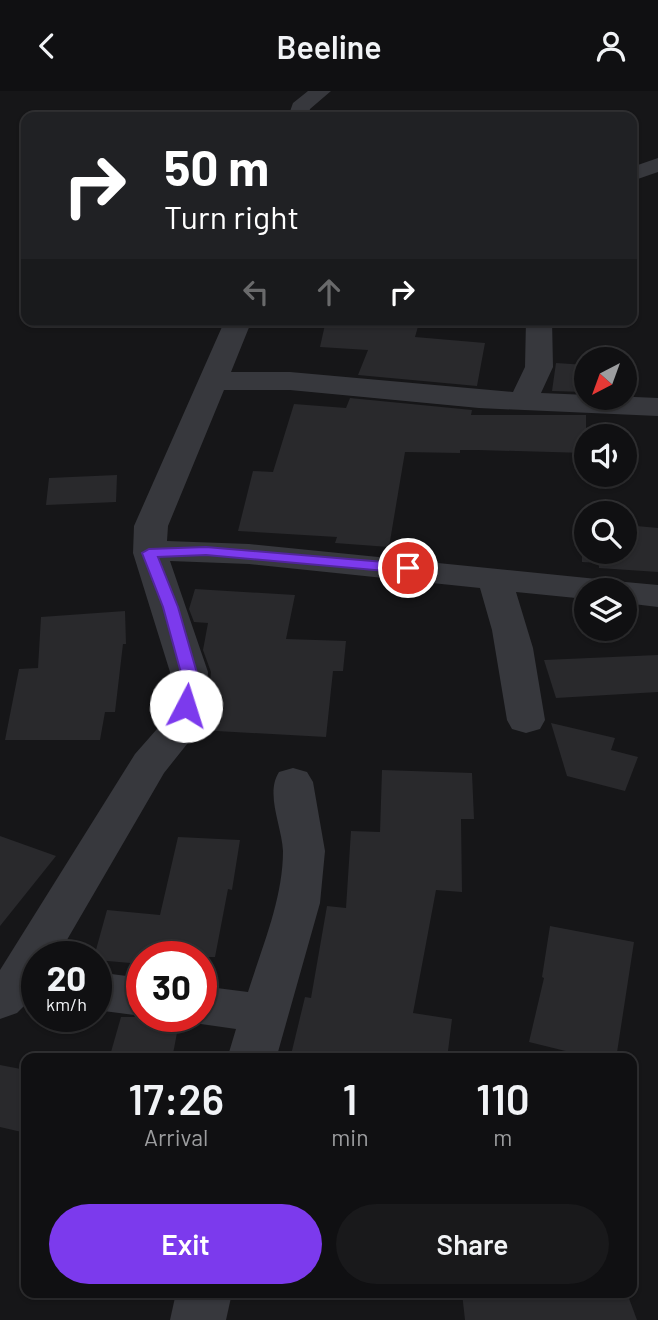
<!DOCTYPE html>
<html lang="en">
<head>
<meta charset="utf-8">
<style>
	body { margin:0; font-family:Barlow,sans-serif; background:#19191b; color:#f1f3f6; height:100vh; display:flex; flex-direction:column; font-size:26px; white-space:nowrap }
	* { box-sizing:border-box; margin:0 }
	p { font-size:23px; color:#9c9d9f }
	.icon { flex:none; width:38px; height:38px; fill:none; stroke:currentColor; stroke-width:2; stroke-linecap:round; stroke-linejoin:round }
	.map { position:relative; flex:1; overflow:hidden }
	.side { position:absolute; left:21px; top:962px; width:616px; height:245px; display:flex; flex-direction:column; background:#101012; border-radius:14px; box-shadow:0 2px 5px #0004,0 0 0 2px #303032 }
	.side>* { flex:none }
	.hud { position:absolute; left:21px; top:21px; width:616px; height:214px; border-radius:14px; box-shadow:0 2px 5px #0004,0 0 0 2px #303032; background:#202124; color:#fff; overflow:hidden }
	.needle { width:46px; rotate:221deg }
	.buttons { position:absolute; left:574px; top:256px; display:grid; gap:14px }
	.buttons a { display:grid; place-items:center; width:63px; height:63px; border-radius:50%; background:#101012; box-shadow:0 2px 5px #0004,0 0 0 2px #303032; font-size:35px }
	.speed { position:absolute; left:21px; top:850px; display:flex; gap:14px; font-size:35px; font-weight:700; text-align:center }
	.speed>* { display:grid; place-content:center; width:91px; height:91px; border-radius:50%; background:#101012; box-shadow:0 2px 5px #0004,0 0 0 2px #303032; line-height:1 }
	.speed small { font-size:18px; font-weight:400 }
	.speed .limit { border:10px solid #d22; background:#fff; color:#111 }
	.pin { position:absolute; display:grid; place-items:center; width:60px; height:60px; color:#fff; margin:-30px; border:4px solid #fff; border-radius:50%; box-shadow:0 2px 7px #0007 }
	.me { position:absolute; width:77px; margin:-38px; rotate:5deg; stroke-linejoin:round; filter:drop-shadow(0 0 5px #0008) }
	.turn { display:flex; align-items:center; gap:24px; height:147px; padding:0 28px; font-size:32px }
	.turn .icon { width:91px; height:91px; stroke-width:2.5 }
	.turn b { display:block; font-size:49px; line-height:60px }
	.lanes { display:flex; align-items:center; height:66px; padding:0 28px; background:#0003; justify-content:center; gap:35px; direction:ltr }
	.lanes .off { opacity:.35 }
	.eta { display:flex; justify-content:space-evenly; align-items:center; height:119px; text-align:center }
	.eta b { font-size:42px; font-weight:600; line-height:49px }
	.action { display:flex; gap:14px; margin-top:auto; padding:14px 28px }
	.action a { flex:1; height:80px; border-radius:42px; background:#7c3aed; color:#fff; font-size:28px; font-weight:600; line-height:80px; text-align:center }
	.action a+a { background:#19191b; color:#f1f3f6 }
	header { display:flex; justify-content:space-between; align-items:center; height:91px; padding:0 28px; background:#101012; font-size:32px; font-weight:600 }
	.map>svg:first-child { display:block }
</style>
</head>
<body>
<header><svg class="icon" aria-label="back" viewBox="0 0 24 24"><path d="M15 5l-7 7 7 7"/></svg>Beeline<svg class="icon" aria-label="person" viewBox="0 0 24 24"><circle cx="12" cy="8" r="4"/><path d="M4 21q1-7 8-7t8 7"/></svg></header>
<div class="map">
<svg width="658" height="1229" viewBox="0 0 658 1229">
	<rect width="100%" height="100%" fill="#161618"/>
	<g fill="#29292c">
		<path d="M 326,229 L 419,232 L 415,246 L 485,252 L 477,295 L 358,284 L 368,259 L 320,256 Z"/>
		<path d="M 556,272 L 586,274 L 586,301 L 552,300 Z"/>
		<path d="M 350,307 L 472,319 L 471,324 L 586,324 L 586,362 L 478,359 L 460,359 L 460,362 L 405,361 L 389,456 L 335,452 L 337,446 L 238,440 L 253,380 L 273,381 L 294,313 L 346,317 Z"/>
		<path d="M 117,384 L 116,411 L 46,414 L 49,387 Z"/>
		<path d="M 582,431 L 586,431 L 586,460 L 625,460 L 625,434 L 658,437 L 658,481 L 599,477 L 599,472 L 582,471 Z"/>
		<path d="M 195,498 L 295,504 L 286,548 L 346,550 L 343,580 L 333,580 L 326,646 L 199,639 L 208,615 L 211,581 L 203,559 L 208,532 L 194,531 L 189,518 Z"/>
		<path d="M 125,520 L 126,553 L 123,553 L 115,621 L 105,621 L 100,649 L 5,649 L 19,578 L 38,577 L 41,526 Z"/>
		<path d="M 658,564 L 658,601 L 556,607 L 544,569 Z"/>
		<path d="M 551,632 L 615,647 L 611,659 L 638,666 L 625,700 L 567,685 Z"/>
		<path d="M 382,679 L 472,682 L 474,728 L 461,728 L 462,801 L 436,799 L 413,922 L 452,928 L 447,968 L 290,968 L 305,906 L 311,907 L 327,815 L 346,817 L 351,740 L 380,741 Z"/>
		<path d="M 0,745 L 56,765 L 0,835 Z"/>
		<path d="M 178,746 L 240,749 L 232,799 L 228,798 L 215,866 L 142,866 L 142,873 L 96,869 L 94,866 L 107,819 L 160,824 Z"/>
		<path d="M 550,835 L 634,851 L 616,968 L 598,968 L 529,951 L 544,887 L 542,886 Z"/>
		<path d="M 121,926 L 180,926 L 172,968 L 109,968 Z"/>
		<path d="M 0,974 L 26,979 L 26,1042 L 0,1036 Z"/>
		<path d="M 462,1202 L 627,1202 L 637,1229 L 465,1229 Z"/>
	</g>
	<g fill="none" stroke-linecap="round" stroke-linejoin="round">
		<g fill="#37383d" fill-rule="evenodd">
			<path d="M 308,0 L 331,0 L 310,18 L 308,26 L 288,26 L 293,12 Z"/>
			<path d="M 658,67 L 658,81 L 632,90 L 632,76 Z"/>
			<path d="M 225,229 L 252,229 L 231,281 L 290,281 L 513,301 L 525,276 L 526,229 L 552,229 L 553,276 L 541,302 L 658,307 L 658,325 L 479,317 L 290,299 L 224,299 L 168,435 L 167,450 L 249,453 L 597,488 L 612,495 L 625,491 L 658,494 L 658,516 L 625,512 L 625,499 L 586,499 L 586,508 L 516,501 L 533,557 L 545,629 L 540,638 L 526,642 L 512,638 L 507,629 L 492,539 L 480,497 L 249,473 L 170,470 L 208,581 L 205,615 L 195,643 L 164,682 L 57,866 L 37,866 L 36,903 L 17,922 L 0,928 L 0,879 L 135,663 L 157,638 L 167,615 L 170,581 L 133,462 L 134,435 Z"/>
			<path d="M 293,677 L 307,681 L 313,691 L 325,760 L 320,812 L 276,968 L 227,968 L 236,938 L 201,933 L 183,926 L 201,926 L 201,895 L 248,901 C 262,856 283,808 283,760 C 282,735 265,703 279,681 Z"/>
			<path d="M 96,881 L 142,887 L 142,925 L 96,919 Z"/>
			<path d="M 176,1202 L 232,1202 L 226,1229 L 170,1229 Z"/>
		</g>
	</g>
	<path fill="#7c3aed" stroke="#51269a" stroke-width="2" d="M 206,456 L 408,473 L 415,477 L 408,482 L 206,464 L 158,466 L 178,516 L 197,582 L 194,615 L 186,620 L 178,615 L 181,582 L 163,516 L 142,462 L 149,458 Z"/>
</svg>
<div class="buttons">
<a><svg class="needle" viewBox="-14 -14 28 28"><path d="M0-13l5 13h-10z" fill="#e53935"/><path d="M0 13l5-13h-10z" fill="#9c9d9f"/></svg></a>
<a><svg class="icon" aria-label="sound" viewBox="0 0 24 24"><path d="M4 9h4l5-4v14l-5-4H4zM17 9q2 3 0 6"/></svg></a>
<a><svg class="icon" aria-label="search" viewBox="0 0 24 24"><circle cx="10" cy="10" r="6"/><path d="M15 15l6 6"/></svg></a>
<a><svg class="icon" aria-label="layers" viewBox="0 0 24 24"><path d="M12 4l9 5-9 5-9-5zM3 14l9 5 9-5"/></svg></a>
</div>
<div class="speed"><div>20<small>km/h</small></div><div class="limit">30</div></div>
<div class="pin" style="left:408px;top:477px;background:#d93025"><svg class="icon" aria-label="arrive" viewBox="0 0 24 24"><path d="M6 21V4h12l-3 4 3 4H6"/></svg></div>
<svg class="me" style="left:186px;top:615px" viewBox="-20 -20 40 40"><circle r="19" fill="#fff"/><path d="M0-13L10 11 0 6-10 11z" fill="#7c3aed"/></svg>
<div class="hud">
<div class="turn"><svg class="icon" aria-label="right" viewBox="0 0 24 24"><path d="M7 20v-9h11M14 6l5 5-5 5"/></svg><div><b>50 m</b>Turn right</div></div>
<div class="lanes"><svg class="icon off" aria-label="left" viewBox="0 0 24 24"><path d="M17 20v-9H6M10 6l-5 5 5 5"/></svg><svg class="icon off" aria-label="ahead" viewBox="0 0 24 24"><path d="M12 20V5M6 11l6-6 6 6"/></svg><svg class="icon" aria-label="right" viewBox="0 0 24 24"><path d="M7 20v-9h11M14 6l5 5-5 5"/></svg></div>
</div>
<section class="side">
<div class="eta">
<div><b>17:26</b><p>Arrival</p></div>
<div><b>1</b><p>min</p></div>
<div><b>110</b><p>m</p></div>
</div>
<div class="action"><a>Exit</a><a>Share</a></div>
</section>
</div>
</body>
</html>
